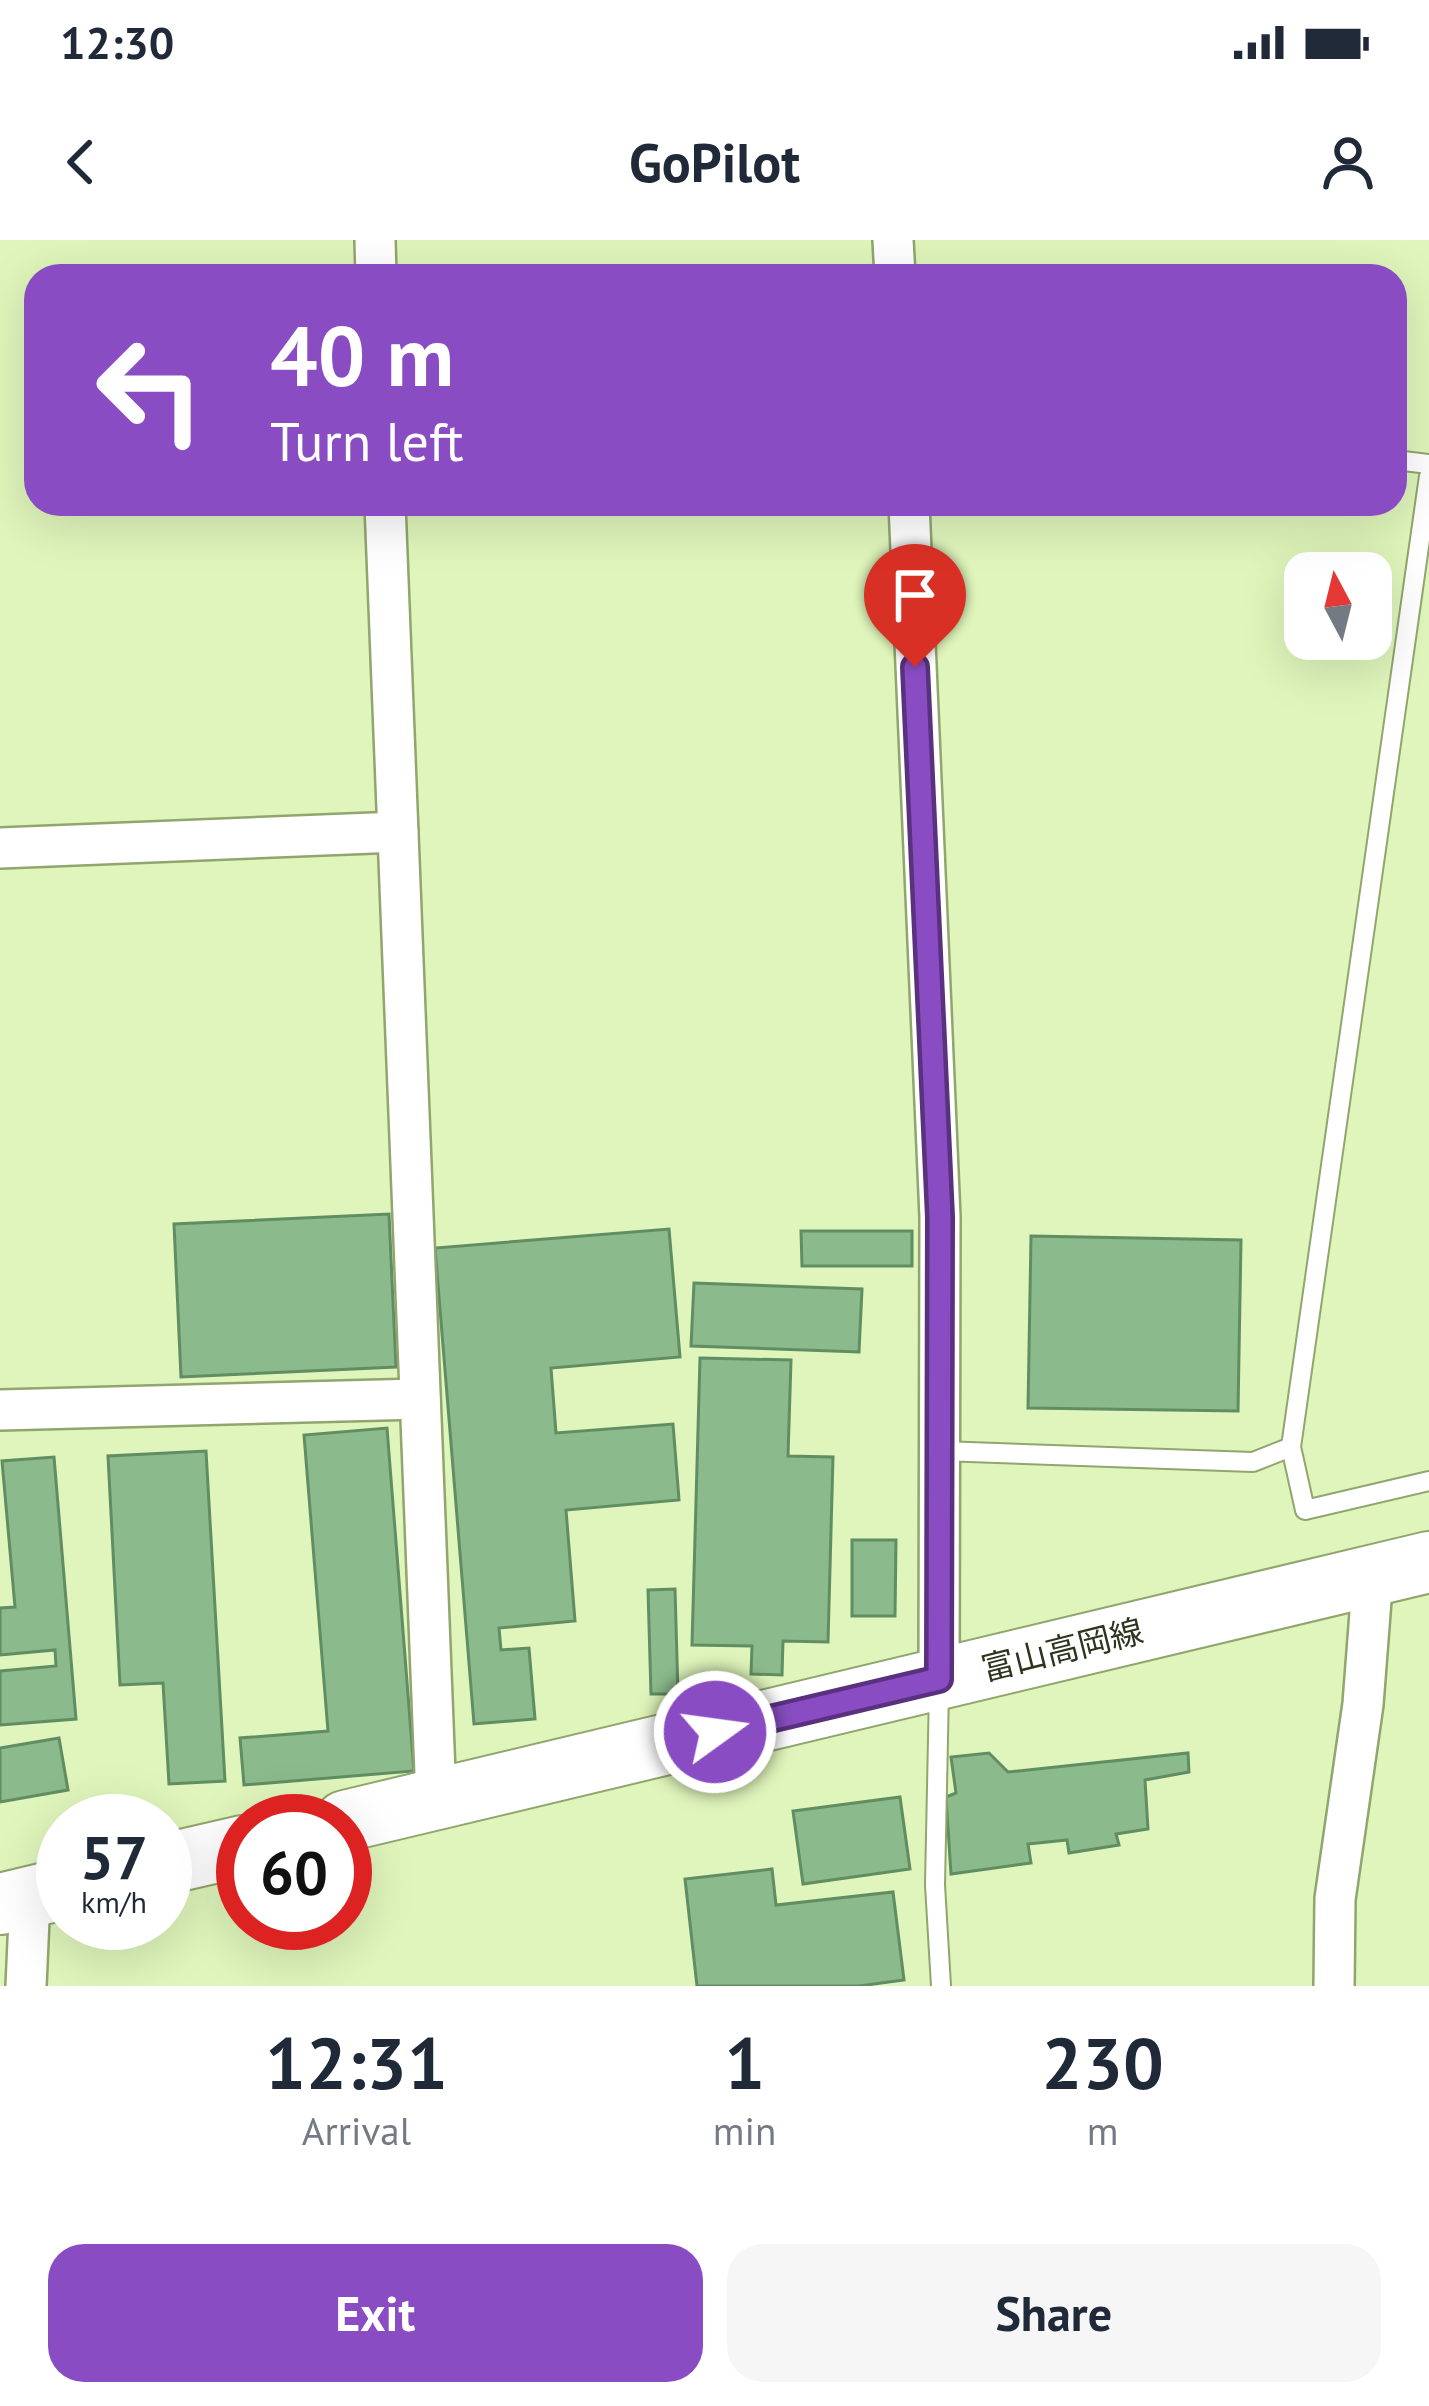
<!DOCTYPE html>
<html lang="en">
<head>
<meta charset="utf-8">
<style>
	body { margin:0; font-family:"PT Sans","Noto Sans JP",sans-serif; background:#f6f6f7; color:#1f2937; height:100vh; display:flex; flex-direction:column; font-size:45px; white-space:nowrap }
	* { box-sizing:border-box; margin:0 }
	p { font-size:39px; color:#747a83 }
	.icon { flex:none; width:66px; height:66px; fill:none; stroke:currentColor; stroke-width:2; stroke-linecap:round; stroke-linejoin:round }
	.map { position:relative; height:1746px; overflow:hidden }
	.panel { display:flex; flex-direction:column; background:#fff; flex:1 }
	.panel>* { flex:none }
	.guide { position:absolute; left:24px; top:24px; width:1383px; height:252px; border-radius:36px; box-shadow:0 12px 48px #0002; background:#894cc2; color:#fff; overflow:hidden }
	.needle { width:78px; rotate:353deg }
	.tools { position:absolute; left:1284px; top:312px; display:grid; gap:24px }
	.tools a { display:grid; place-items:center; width:108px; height:108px; border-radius:24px; background:#fff; box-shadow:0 12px 48px #0002; font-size:60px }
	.speed { position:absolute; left:36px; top:1554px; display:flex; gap:24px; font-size:60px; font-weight:700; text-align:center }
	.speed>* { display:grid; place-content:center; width:156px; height:156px; border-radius:50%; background:#fff; box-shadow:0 12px 48px #0002; line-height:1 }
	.speed small { font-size:30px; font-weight:400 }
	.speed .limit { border:18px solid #d22; background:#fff; color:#111 }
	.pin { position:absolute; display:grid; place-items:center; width:102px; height:102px; color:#fff; margin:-123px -51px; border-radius:50% 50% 50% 0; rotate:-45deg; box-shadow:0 0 12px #0007 }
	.pin .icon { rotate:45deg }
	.me { position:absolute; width:132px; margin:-66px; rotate:76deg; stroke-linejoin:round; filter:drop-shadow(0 0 9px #0008) }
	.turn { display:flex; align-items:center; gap:42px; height:252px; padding:0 48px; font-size:54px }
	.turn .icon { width:156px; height:156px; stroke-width:2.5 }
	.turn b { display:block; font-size:84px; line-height:102px }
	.eta { display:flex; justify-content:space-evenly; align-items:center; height:204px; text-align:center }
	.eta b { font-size:72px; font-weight:700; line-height:84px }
	.primary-button { display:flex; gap:24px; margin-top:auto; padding:24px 48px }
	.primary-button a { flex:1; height:138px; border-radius:36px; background:#894cc2; color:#fff; font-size:48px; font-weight:700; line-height:138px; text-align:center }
	.primary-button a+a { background:#f6f6f7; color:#1f2937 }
	.status { display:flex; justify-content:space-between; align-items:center; height:84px; padding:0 60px; background:#fff; direction:ltr }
	.status svg { height:33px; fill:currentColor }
	header { display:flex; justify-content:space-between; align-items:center; height:156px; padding:0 48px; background:#fff; font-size:54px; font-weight:700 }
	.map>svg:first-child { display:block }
</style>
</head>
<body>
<div class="status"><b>12:30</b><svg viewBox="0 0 49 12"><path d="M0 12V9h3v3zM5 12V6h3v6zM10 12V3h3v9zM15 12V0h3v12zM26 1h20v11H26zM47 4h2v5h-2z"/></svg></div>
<header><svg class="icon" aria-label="back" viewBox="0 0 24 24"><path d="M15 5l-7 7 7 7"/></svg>GoPilot<svg class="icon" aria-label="person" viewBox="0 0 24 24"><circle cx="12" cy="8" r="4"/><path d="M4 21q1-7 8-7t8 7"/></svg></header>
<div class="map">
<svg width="1429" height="1746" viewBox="0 0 1429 1746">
	<rect width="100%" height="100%" fill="#dff5bb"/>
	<g fill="#8bba8c" stroke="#618d62" stroke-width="3">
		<path d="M 389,974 L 396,1127 L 181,1137 L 174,984 Z"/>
		<path d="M 669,989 L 680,1117 L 551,1128 L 556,1193 L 673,1184 L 679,1260 L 566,1270 L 575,1381 L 499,1388 L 501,1410 L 529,1408 L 535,1479 L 474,1484 L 435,1008 Z"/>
		<path d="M 801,991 L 912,991 L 912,1026 L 802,1026 Z"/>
		<path d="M 1031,996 L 1241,1000 L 1238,1171 L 1028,1168 Z"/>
		<path d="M 694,1043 L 862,1049 L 859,1112 L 691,1106 Z"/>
		<path d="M 700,1118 L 791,1120 L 788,1216 L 833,1217 L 828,1402 L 783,1401 L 782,1435 L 751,1434 L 752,1406 L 692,1405 Z"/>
		<path d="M 387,1188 L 414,1531 L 244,1545 L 240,1498 L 328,1491 L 304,1195 Z"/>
		<path d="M 206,1211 L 225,1541 L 169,1544 L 163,1443 L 120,1445 L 108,1216 Z"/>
		<path d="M 54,1217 L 76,1479 L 0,1485 L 0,1431 L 56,1426 L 55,1410 L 0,1415 L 0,1368 L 15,1367 L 2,1221 Z"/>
		<path d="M 852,1300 L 896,1300 L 895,1376 L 852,1376 Z"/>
		<path d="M 675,1349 L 678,1454 L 651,1454 L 648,1350 Z"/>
		<path d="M 59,1498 L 68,1550 L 0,1562 L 0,1508 Z"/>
		<path d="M 989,1513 L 1008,1532 L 1188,1513 L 1189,1532 L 1145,1540 L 1148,1589 L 1116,1594 L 1119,1605 L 1069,1613 L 1067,1600 L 1028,1604 L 1031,1623 L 951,1634 L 946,1557 L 956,1553 L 951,1517 Z"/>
		<path d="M 900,1557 L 910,1629 L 803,1644 L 793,1571 Z"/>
		<path d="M 772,1629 L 776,1665 L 893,1652 L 904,1740 L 859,1746 L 697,1746 L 685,1639 Z"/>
	</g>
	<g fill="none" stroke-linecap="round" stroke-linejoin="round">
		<defs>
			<g id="lane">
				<path d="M 1395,220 L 1429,224"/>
				<path d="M 1429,236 L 1291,1207 L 1305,1270 L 1429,1241"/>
				<path d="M 941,1211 L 1253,1222 L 1291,1207"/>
				<path d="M 939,1450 L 935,1645 L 941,1746"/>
			</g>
			<g id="street">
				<path d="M 375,0 L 376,36"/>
				<path d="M 893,0 L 895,36"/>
				<path d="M 385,264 L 436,1559"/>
				<path d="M 909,264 L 940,977 L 939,1439"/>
				<path d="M 0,608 L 398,592"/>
				<path d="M 0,1170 L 420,1159"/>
				<path d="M 26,1746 L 30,1657"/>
				<path d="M 1334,1746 L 1335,1659 L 1363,1464 L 1373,1334"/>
			</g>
			<g id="primary">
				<path d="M 345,1581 L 1429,1322"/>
				<path d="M 165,1624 L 243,1606"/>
				<path d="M 0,1664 L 63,1649"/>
			</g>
		</defs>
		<use href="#lane" stroke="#91a56e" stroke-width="22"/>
		<use href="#street" stroke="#91a56e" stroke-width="44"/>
		<use href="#primary" stroke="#91a56e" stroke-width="64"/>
		<use href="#lane" stroke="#fff" stroke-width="18"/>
		<use href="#street" stroke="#fff" stroke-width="39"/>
		<use href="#primary" stroke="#fff" stroke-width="60"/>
	</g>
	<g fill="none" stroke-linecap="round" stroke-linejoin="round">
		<defs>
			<path id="route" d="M 715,1492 L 939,1439 L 940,977 L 915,427"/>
		</defs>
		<use href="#route" stroke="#59317e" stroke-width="30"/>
		<use href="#route" stroke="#894cc2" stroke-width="21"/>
	</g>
	<g text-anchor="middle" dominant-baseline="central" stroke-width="10" stroke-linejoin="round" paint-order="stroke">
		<g font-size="33" fill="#2d351e" stroke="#fff">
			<text transform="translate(1062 1409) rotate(-14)">富山高岡線</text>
		</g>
	</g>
</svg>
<div class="tools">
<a><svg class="needle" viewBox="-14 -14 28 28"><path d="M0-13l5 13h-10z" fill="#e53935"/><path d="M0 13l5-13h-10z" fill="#747a83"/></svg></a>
</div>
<div class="speed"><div>57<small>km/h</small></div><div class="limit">60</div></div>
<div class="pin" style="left:915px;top:427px;background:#d93025"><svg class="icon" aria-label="arrive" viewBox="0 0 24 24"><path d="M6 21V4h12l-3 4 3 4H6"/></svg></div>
<svg class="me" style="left:715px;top:1492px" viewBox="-20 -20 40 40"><circle r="17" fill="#894cc2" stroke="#fff" stroke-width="3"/><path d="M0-11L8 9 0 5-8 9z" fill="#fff"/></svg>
<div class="guide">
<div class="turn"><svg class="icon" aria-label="left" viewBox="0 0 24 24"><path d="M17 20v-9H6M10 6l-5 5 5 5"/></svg><div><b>40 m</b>Turn left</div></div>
</div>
</div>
<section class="panel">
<div class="eta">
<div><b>12:31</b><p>Arrival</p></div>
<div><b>1</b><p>min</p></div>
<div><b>230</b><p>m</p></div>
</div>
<div class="primary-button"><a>Exit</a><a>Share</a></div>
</section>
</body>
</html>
